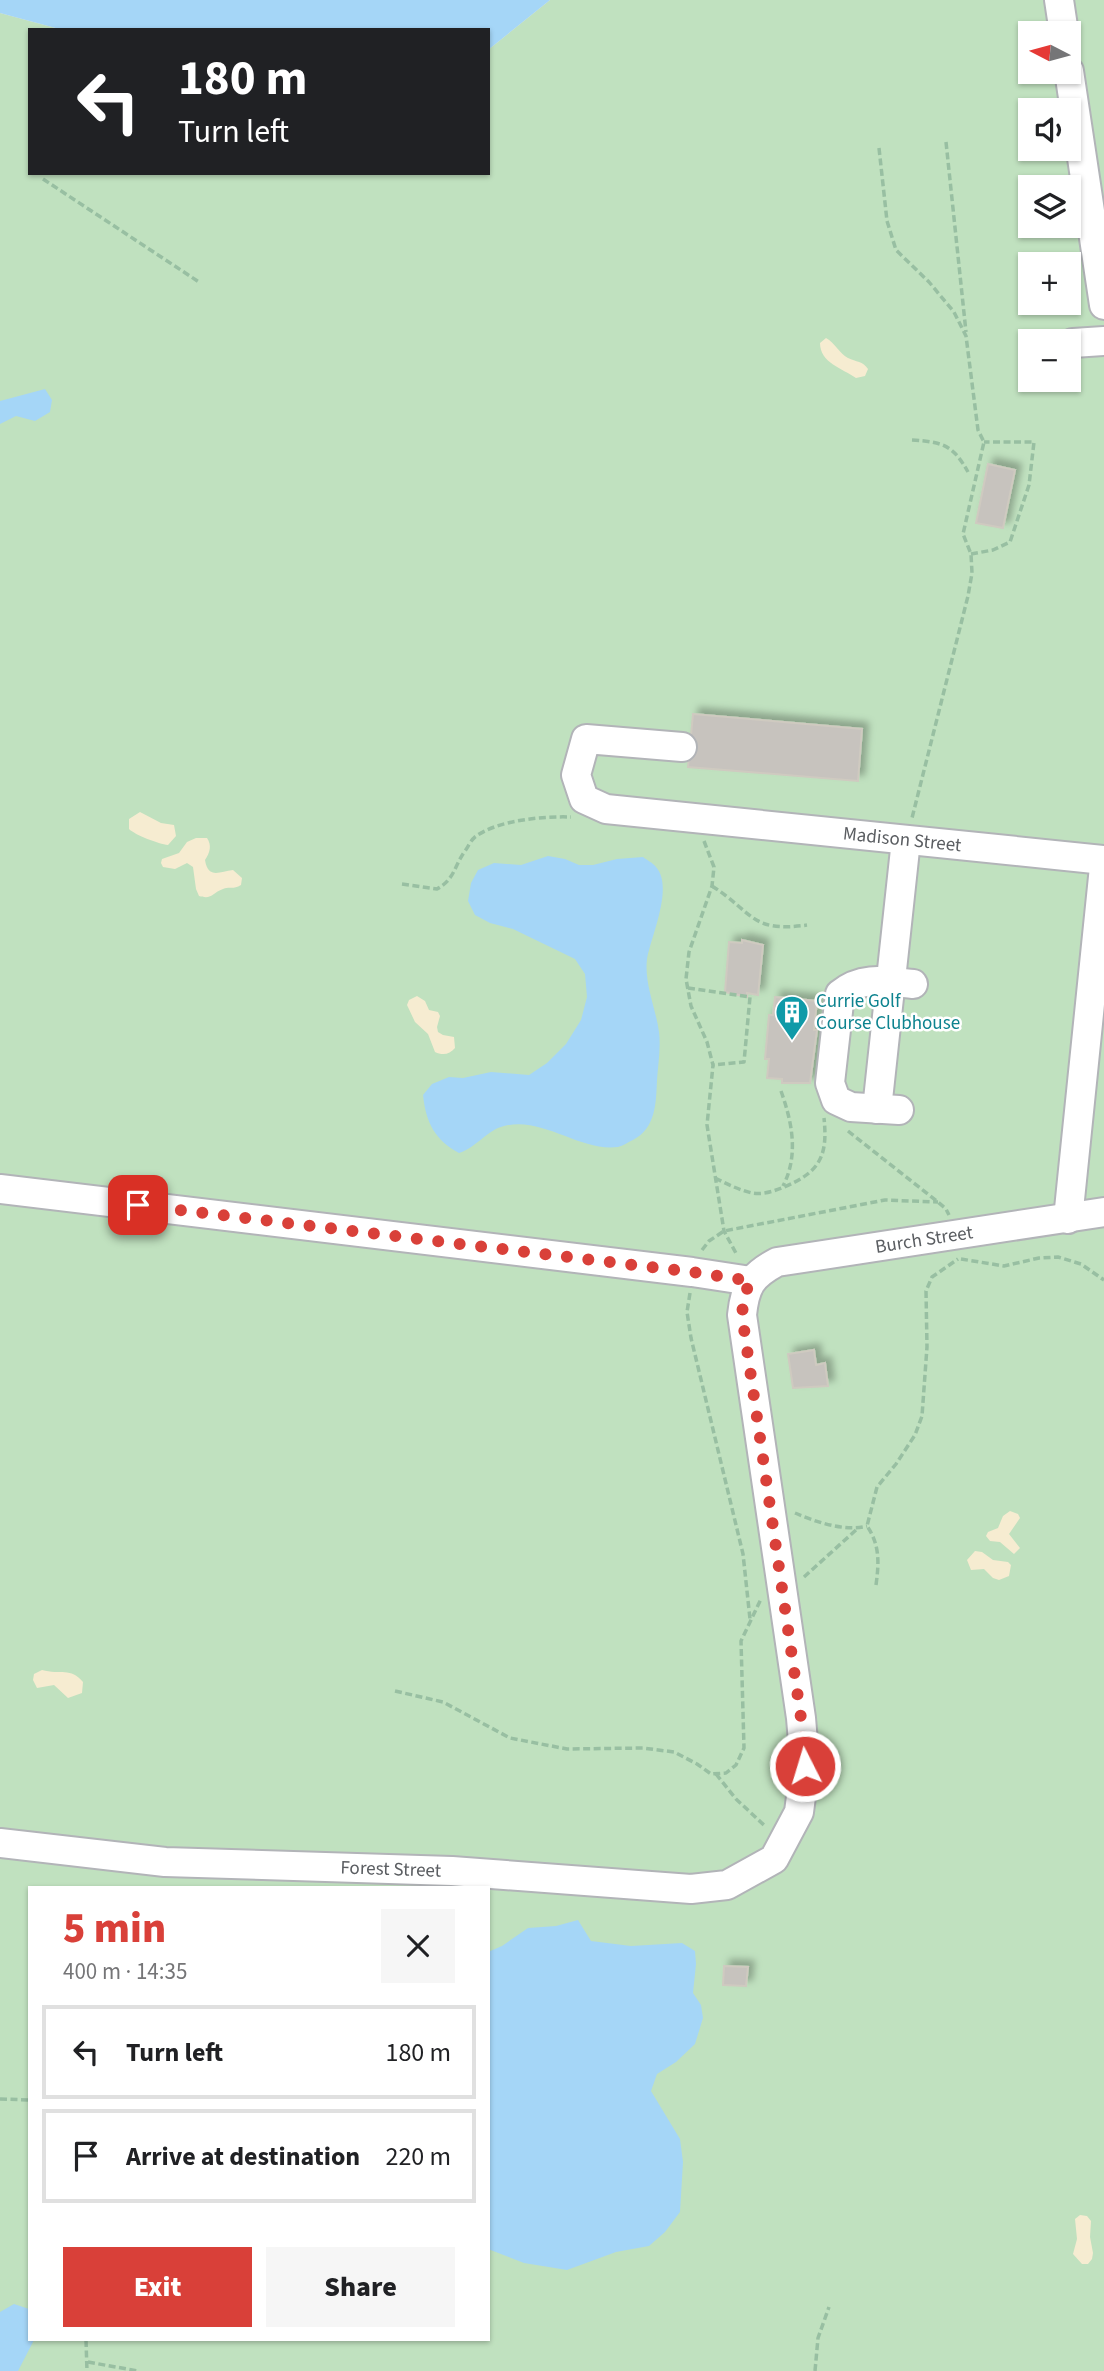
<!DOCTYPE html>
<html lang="en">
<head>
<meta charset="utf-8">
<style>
	body { margin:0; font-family:"Source Sans 3",sans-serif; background:#f6f6f6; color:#202124; height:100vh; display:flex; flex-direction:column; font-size:26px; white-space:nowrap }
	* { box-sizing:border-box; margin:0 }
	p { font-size:23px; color:#757577 }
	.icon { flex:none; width:38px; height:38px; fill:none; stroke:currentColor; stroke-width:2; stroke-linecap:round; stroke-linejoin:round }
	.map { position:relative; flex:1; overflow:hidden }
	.sheet { position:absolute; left:28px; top:1886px; width:462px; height:455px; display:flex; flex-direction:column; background:#fff; border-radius:0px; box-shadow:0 2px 5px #0004 }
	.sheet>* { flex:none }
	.banner { position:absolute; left:28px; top:28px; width:462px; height:147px; border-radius:0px; box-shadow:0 2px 5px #0004; background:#202124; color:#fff; overflow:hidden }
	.needle { width:46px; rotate:276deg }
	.controls { position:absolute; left:1018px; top:21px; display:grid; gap:14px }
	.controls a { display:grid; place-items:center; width:63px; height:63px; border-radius:0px; background:#fff; box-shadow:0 2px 5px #0004; font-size:35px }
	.pin { position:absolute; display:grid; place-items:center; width:60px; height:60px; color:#fff; margin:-30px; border-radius:14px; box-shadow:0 4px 10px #0006 }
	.me { position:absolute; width:77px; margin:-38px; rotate:355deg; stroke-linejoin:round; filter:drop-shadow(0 0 5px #0008) }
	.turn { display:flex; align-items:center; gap:24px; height:147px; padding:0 35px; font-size:32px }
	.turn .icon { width:91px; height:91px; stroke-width:2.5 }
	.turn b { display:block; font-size:49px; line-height:60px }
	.round { display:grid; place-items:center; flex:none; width:74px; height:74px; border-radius:0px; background:#f6f6f6 }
	.headline { display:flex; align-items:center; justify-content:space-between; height:119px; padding:0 35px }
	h1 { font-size:42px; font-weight:800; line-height:52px; color:#d94039 }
	.primary-button { display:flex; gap:14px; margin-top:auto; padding:14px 35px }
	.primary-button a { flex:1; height:80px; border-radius:0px; background:#d94039; color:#fff; font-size:28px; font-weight:800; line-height:80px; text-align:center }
	.primary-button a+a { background:#f6f6f6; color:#202124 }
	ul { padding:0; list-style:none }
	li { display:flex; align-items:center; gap:21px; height:94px; margin:0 14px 10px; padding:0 21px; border:4px solid #e0e0e0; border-radius:0px }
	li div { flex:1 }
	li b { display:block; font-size:26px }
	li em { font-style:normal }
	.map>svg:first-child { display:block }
</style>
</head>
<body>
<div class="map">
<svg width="1104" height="2371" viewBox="0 0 1104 2371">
	<defs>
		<filter id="shadow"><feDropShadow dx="6" dy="-6" stdDeviation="3.5" flood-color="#0004"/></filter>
	</defs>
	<rect width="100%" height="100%" fill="#ebe9e1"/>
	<path fill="#c0e1bf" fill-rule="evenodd" d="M 550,0 L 1104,0 L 1104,2371 L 0,2371 L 0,13 L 63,30 L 30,30 L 30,173 L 488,173 L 488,50 ZM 1031,33 L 1069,33 L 1069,72 L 1031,72 ZM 1031,110 L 1069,110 L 1069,149 L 1031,149 ZM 1031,187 L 1069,187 L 1069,226 L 1031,226 ZM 1031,264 L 1069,264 L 1069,303 L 1031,303 ZM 1031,341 L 1069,341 L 1069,380 L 1031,380 ZM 30,1888 L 488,1888 L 488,2340 L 30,2340 Z"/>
	<g fill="#f6ecd1">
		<path d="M 826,338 C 835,343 839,353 848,358 C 856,362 863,361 868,369 L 865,376 L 856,378 C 842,368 820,363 820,343 Z"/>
		<path d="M 140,812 L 161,823 L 174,825 L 176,836 L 168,845 C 159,844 135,835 129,829 L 129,819 Z"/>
		<path d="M 196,838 L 207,838 C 212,845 210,853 205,860 C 208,879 219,872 233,870 L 242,878 L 241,885 C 233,890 230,886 223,889 C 212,893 212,900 199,896 L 196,889 L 193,867 L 187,863 L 175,869 L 163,867 L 161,863 L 162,859 L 179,853 L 187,842 Z"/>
		<path d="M 417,996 L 425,1001 L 429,1010 L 438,1012 L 440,1016 L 437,1027 L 438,1032 L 443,1035 L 454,1037 L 455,1048 C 450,1054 443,1056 435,1052 L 428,1034 L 415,1022 L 407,1005 L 409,1000 Z"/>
		<path d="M 1010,1511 L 1018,1514 L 1020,1518 L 1009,1534 L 1020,1548 L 1014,1554 L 1000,1542 L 990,1541 L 986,1536 L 988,1532 L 998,1528 L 1003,1516 Z"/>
		<path d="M 975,1551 L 982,1552 L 993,1560 L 1008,1562 L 1011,1565 L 1009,1576 L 999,1580 L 993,1578 L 984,1569 L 971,1570 L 967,1560 Z"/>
		<path d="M 42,1670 C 60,1675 71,1667 83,1682 L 82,1693 L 68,1698 L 54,1685 L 37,1688 L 33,1680 L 34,1674 Z"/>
		<path d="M 1080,2215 L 1087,2216 L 1091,2221 L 1090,2237 L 1093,2253 L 1092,2259 L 1088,2264 L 1082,2264 L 1073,2254 L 1077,2239 L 1075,2219 Z"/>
	</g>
	<g fill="#a5d6f7">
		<path d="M 0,0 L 550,0 L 488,50 L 488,30 L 63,30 L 0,13 Z"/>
		<path d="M 45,389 L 52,400 L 50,412 L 35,421 L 16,416 L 0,424 L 0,401 Z"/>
		<path d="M 548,856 L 565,859 L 579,865 L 593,865 L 617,859 L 643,857 C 647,860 653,863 656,867 C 674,887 651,936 647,959 C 644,983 656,1009 659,1032 C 661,1047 658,1065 657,1080 C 656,1103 656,1128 633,1140 C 628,1142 623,1146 618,1147 C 580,1152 543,1116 504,1126 C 487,1130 476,1148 459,1153 C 435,1140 426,1123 423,1095 L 432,1084 L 449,1077 L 463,1078 L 491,1072 L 529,1075 L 547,1063 L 566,1044 L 581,1020 L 587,997 L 585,974 L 575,959 L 513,929 L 490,923 L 475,915 L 468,901 L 471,883 L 478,870 L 494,863 L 521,865 Z"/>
		<path d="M 578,1920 L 591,1941 L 631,1946 L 682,1943 L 695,1951 L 696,1964 L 693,1993 L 701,2005 L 703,2018 L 695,2044 L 676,2062 L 657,2074 L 651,2091 L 680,2139 L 683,2162 L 680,2212 L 665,2232 L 649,2246 L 616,2252 L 567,2270 L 524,2263 L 488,2249 L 488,1952 L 502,1946 L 528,1928 L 556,1926 Z"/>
		<path d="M 14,2304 L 29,2309 L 30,2340 L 34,2340 L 18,2371 L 0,2371 L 0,2312 Z"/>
	</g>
	<g fill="#c7c3be" stroke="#cfcac0" stroke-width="2" filter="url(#shadow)">
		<path d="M 988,464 L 1015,470 L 1003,528 L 976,523 Z"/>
		<path d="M 693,714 L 862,729 L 858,781 L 688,767 Z"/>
		<path d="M 742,940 L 763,945 L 758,995 L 747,993 L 747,997 L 725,992 L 729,942 L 742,943 Z"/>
		<path d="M 775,997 L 817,1001 L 814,1030 L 817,1030 L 810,1083 L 782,1083 L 782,1079 L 767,1078 L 769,1059 L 765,1059 L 769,1015 L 773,1015 Z"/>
		<path d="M 814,1350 L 816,1365 L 825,1363 L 828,1386 L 793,1388 L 788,1354 Z"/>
		<path d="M 724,1966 L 748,1967 L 746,1986 L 723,1985 Z"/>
	</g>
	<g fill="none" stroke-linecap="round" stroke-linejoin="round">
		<defs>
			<g id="minor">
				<path d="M 1059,0 L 1064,33"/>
				<path d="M 1069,71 L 1104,305"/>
				<path d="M 1073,343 L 1104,341"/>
				<path id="s1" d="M 682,747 L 586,739 L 576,775 L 584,799 L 606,809 L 1104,860"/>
				<path d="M 877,1109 L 906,840"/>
				<path d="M 899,1110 L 851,1107 L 836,1100 L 830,1083 L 840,994 C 862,976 885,981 913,984"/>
				<path d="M 0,1189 L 692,1272 L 751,1281"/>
				<path d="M 1068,1219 L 1104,867"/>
				<path id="s2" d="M 0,1843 L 165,1862 L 452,1871 L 691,1889 L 727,1885 L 774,1859 L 799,1812 L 805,1766 L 801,1718 L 742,1315 C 745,1286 751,1276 777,1262 L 1104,1212"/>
			</g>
		</defs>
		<use href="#minor" stroke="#b2b4b8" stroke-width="32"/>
		<g stroke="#98bfa2" stroke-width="3.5" stroke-dasharray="7 3.5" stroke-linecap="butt">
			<path d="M 946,142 L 966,332"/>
			<path d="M 879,148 L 887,221 L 896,250 L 929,282 L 954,312 L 966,336 L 978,430 L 984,442 L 963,534 L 971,554 L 972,573 L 968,596 L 912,818"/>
			<path d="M 43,179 L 199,282"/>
			<path d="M 912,440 C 943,442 953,445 968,472"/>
			<path d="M 971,554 L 993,550 L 1010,542 L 1029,485 L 1034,442 L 984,442"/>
			<path d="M 704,841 L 714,867 L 712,886 L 689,952 L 686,979 L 691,1006 L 707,1042 L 713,1065 L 707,1125 L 724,1231 L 737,1255"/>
			<path d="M 402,884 L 437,889 C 455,879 454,866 465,851 C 468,847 471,840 475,837 C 497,820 544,816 571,817"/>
			<path d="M 712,886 C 754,913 751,933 807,925"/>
			<path d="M 688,988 L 750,997 L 744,1062 L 713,1065"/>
			<path d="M 781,1091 C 792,1122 799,1155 783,1186"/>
			<path d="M 848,1131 L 938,1202 L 946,1209 L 949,1215"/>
			<path d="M 715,1178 C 727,1184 739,1190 752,1193 C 763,1195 774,1191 784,1187 C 820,1172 828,1156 824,1118"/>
			<path d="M 702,1250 L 709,1241 L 724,1231 L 885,1200 L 938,1202"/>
			<path d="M 961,1259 L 1004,1266 L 1039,1258 L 1058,1257 L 1081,1264 L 1104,1280"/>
			<path d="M 690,1293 L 687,1312 L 691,1338 L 743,1554 L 750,1619"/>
			<path d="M 795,1513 C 816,1522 845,1532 867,1526"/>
			<path d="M 804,1577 L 856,1530"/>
			<path d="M 876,1585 C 879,1563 880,1545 867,1526 L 877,1487 L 896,1464 L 915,1435 L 922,1416 L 927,1347 L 926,1291 L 932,1277 L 958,1259"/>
			<path d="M 395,1691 L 443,1702 L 510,1738 L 567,1749 L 643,1748 L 674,1752 L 697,1764 L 711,1774 L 726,1773 L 736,1765 L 744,1748 L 741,1641 L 761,1599"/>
			<path d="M 716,1774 L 736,1799 L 765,1826"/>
			<path d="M 0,2099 L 30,2100"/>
			<path d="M 86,2340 L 87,2371"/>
			<path d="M 88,2362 L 138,2371"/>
			<path d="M 815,2371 L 818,2338 L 829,2307"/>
		</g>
		<use href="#minor" stroke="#fff" stroke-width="28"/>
	</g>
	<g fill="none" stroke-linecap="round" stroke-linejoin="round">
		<path stroke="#d94039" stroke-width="12" stroke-dasharray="0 21.6" d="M 138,1205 L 692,1272 L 751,1281 L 744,1295 L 742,1315 L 801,1718 L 805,1766"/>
	</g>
	<defs>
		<symbol id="building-pin" viewBox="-11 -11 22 30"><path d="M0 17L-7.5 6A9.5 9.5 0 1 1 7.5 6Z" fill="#0f9aa8" stroke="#fff"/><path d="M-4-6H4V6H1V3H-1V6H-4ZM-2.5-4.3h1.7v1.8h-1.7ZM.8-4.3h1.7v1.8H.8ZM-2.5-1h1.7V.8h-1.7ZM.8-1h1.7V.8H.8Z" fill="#fff"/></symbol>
	</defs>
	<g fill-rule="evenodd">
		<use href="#building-pin" x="773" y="993" width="38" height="52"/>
	</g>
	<g text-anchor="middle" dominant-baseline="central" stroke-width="5" stroke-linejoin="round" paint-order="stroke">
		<g font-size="19" fill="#5a5d61" stroke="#fff">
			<text stroke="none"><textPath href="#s1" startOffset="481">Madison Street</textPath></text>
			<text stroke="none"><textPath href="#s2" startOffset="1554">Burch Street</textPath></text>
			<text stroke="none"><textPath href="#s2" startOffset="392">Forest Street</textPath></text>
		</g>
		<g font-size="19" fill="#0d838f" stroke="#fff" text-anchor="start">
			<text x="816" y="1001">Currie Golf<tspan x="816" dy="22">Course Clubhouse</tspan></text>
		</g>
	</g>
</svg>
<div class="controls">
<a><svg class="needle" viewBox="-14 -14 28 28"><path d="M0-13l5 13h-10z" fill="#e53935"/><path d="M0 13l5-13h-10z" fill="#757577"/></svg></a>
<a><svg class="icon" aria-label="sound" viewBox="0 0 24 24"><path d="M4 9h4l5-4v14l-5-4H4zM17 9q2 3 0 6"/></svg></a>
<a><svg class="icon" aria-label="layers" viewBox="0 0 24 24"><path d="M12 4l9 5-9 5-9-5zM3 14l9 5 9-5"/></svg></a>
<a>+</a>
<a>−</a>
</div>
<div class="pin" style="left:138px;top:1205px;background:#d93025"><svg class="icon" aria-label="arrive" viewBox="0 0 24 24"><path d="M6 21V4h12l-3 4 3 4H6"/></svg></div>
<svg class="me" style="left:805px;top:1766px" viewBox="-20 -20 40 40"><circle r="17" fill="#d94039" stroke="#fff" stroke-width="3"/><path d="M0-11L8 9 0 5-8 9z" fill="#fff"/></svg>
<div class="banner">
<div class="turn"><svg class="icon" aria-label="left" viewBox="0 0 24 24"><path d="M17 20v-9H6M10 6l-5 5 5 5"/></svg><div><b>180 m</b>Turn left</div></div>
</div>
<section class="sheet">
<div class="headline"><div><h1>5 min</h1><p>400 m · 14:35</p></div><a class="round"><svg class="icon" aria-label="close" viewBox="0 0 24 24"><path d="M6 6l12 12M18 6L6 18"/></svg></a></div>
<ul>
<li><svg class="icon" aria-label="left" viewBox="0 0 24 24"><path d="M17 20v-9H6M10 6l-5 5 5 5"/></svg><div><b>Turn left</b></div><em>180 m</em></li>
<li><svg class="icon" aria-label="arrive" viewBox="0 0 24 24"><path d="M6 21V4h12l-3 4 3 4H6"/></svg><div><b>Arrive at destination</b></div><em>220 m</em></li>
</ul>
<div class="primary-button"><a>Exit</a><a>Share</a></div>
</section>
</div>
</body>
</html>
